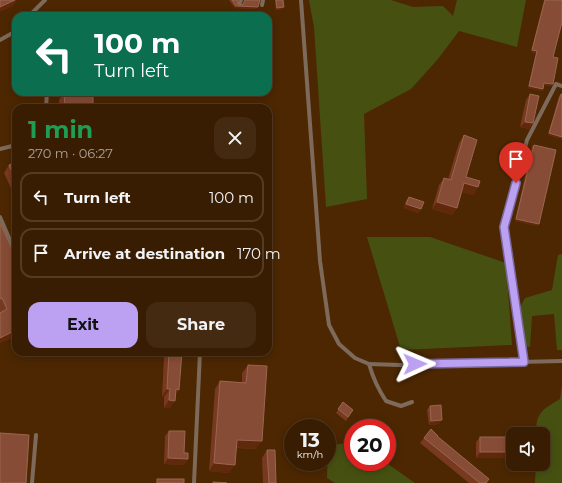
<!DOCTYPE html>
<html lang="en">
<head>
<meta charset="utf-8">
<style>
	body { margin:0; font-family:Montserrat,sans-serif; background:#442a11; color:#f1f3f6; height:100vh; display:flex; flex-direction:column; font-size:15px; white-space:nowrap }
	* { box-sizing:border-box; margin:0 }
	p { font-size:13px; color:#aba299 }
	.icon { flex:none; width:22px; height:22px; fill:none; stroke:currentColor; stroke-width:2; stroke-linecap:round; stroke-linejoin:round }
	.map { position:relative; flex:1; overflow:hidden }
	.sheet { position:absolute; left:12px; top:104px; width:260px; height:252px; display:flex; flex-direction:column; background:#391d02; border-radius:12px; box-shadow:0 2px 10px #0003,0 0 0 1px #533b24 }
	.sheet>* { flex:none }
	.banner { position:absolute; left:12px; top:12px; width:260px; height:84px; border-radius:12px; box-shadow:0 2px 10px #0003,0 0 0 1px #533b24; background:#0b6e4f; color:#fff; overflow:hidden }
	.fabs { position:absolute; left:506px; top:427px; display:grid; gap:8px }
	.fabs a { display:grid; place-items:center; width:44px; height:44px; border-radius:8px; background:#391d02; box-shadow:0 2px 10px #0003,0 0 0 1px #533b24; font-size:20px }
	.speed { position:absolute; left:284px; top:419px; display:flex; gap:8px; font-size:20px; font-weight:700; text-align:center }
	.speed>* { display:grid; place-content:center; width:52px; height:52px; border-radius:50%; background:#391d02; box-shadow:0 2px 10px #0003,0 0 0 1px #533b24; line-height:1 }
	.speed small { font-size:10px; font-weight:400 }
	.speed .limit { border:6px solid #d22; background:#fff; color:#111 }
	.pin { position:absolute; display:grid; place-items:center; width:34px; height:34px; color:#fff; margin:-41px -17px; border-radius:50% 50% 50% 0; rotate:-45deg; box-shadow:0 0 4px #0007 }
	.pin .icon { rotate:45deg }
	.me { position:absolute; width:44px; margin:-22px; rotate:89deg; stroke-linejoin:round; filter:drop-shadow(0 0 3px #0008) }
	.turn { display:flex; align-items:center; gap:14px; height:84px; padding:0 16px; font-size:18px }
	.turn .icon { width:52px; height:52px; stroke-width:2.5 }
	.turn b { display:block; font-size:28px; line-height:34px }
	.round { display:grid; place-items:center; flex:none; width:42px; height:42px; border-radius:12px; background:#442a11 }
	.summary { display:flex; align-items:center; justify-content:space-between; height:68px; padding:0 16px }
	h1 { font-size:24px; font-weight:700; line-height:30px; color:#1e9e55 }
	.button { display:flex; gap:8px; margin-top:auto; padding:8px 16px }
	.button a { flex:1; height:46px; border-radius:12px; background:#bca0f2; color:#111; font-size:16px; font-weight:700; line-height:46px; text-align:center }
	.button a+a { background:#442a11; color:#f1f3f6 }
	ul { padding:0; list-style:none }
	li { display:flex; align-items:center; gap:12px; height:50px; margin:0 8px 6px; padding:0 8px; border:2px solid #533b24; border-radius:12px }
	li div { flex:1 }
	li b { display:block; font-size:15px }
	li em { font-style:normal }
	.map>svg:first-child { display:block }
</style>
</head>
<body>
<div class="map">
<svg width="562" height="483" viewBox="0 0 562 483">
	<rect width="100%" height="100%" fill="#4c2702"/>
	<g fill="#465111">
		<path d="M 309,0 L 391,0 L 413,7 L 443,6 L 453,16 L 457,0 L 526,0 L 517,47 L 459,31 L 438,59 L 411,89 L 364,114 L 367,199 L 326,207 L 314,27 Z"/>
		<path d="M 367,237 L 430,237 L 506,263 L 512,345 L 401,350 Z"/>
		<path d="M 562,254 L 562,350 L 557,350 L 554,314 L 532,316 L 530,347 L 517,345 L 514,319 L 525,298 L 552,290 L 558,255 Z"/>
		<path d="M 562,385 L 562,483 L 535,483 L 536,464 L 543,464 L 543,434 L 536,434 C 536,412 542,410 560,399 Z"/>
		<path d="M 353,442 L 353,462 L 385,462 L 415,483 L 335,483 L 327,478 L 328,446 Z"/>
	</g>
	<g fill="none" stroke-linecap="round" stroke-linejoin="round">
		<g stroke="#7d6a5b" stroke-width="4">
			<path d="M 301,0 L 320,261 L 329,325 L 339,344 L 355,358 L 369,364 C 373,378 378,389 386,401 L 401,406 L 412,402"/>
			<path d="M 239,4 L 241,0"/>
			<path d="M 262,5 L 263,0"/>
			<path d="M 34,16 L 33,12 L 45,0"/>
			<path d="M 0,40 L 16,31"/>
			<path d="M 46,108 L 47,92"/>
			<path d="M 0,149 L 16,145"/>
			<path d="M 0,217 L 16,254"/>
			<path d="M 524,362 L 504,227 L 527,140 L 556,84 L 562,86"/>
			<path d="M 369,364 L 400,365 L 562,361"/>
			<path d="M 32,483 L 36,435"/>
			<path d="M 194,483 L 200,352"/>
		</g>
	</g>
	<g fill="#783921">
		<path d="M 229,0 L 238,0 L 237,2 L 238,4 L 240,5 L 243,4 L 244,0 L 260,0 L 256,9 L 235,8 Z"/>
		<path d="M 275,0 L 283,0 L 283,9 L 276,10 Z"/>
		<path d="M 544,0 L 562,0 L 553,57 L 551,86 L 544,85 L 543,89 L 542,91 L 528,88 L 536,53 L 531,52 Z"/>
		<path d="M 64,92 L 93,108 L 59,108 L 59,100 Z"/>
		<path d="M 530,94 L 533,123 L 529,129 L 520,127 L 526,100 Z"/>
		<path d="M 561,94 L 562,139 L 548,135 L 559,96 Z"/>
		<path d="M 464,135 L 466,177 L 478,187 L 473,195 L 462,192 L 457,208 L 452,215 L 432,209 L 439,185 L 444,178 L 448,179 L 459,143 Z"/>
		<path d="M 534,145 L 537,226 L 515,221 L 532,146 Z"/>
		<path d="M 16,162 L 16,199 L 4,173 L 9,165 Z"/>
		<path d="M 409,197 L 421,209 L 418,213 L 404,208 L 406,201 Z"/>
		<path d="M 0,223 L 16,336 L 0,343 Z"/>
		<path d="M 163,352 L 182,352 L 182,353 L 175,395 L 170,408 L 164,408 L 164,397 L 162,396 L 164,358 L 163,357 Z"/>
		<path d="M 248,365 L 256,449 L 236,448 L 229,473 L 209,471 L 215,389 L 220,381 L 242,383 L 242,373 Z"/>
		<path d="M 343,402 L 353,410 L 346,421 L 336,413 Z"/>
		<path d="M 430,406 L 439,424 L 429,425 L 427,410 Z"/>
		<path d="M 169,431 L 188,459 L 184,465 L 164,464 L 165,436 Z"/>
		<path d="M 437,436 L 489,479 L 486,483 L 469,483 L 420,443 L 424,438 Z"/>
		<path d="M 480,437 L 513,437 L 476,458 L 476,442 Z"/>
		<path d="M 267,450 L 276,483 L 263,483 L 262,458 Z"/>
	</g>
	<g fill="#60290c">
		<path d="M 15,0 L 17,0 L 13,6 L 0,12 L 0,7 Z"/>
		<path d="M 236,6 L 258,7 L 256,9 L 235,8 Z"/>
		<path d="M 284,7 L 283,9 L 276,10 L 277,8 Z"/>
		<path d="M 532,50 L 537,51 L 536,53 L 531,52 Z"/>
		<path d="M 544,83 L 553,84 L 551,86 L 543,85 Z"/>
		<path d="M 529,86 L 543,89 L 542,91 L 528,88 Z"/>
		<path d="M 525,122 L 533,123 L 529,129 L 520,127 Z"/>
		<path d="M 549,133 L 562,137 L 562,139 L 548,135 Z"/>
		<path d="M 464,183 L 478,187 L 473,195 L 459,191 Z"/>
		<path d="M 437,202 L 457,208 L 452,215 L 432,209 Z"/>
		<path d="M 406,204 L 421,209 L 418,213 L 404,208 Z"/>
		<path d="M 516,219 L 539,224 L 537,226 L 515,221 Z"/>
		<path d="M 16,330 L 16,336 L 0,343 L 0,338 Z"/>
		<path d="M 166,352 L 168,352 L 164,358 L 163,357 Z"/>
		<path d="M 167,389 L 170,389 L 164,397 L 162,396 Z"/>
		<path d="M 176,389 L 179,390 L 174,397 Z"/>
		<path d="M 169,400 L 175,401 L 170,408 L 164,408 Z"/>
		<path d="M 442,420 L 439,424 L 429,425 L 431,421 Z"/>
		<path d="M 237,440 L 262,441 L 256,449 L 231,447 Z"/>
		<path d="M 480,452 L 513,452 L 513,458 L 476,458 Z"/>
		<path d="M 168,458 L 188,459 L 184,465 L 164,464 Z"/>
		<path d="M 214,463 L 235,465 L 229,473 L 209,471 Z"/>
	</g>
	<g fill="#874c36" stroke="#9a6651">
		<path d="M 0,0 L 15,0 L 0,7 Z"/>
		<path d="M 232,0 L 238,0 L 237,2 L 238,4 L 240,5 L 243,4 L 245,0 L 260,0 L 258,7 L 236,6 Z"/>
		<path d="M 276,0 L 283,0 L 284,7 L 277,8 Z"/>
		<path d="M 545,0 L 562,0 L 562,22 L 553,57 L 558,58 L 553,84 L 544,83 L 543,89 L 529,86 L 537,51 L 532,50 Z"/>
		<path d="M 64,92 L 93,92 L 93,108 L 65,108 Z"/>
		<path d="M 530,94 L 539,96 L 533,123 L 525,122 Z"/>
		<path d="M 561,94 L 562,94 L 562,137 L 549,133 Z"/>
		<path d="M 464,135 L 477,140 L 466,177 L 480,181 L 478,187 L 464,183 L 457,208 L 437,202 L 444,178 L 451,180 Z"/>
		<path d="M 534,145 L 556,150 L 539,224 L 516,219 Z"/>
		<path d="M 16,162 L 16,180 L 9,165 Z"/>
		<path d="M 409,197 L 424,202 L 421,209 L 406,204 Z"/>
		<path d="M 0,223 L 16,258 L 16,330 L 0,338 L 0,313 L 7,309 L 2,298 L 0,299 Z"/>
		<path d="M 169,352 L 182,352 L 179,390 L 176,389 L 175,401 L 169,400 L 170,389 L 167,389 Z"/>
		<path d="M 248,365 L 267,366 L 262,441 L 237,440 L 235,465 L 214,463 L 220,381 L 246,383 Z"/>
		<path d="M 343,402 L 353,410 L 348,417 L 338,409 Z"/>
		<path d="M 441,405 L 442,420 L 431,421 L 430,406 Z"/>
		<path d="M 431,429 L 438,436 L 437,436 L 489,479 L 486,483 L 480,483 L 424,438 Z"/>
		<path d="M 169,431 L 185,431 L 184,453 L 188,453 L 188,459 L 168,458 Z"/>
		<path d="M 0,433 L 29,435 L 26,483 L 0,483 Z"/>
		<rect x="480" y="437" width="33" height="15"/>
		<path d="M 267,450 L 275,450 L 276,483 L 269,483 Z"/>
		<rect x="157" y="479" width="27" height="4"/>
		<path d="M 213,482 L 227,483 L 213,483 Z"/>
	</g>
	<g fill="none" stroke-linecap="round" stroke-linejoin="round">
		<defs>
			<path id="route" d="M 415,364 L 524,362 L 504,227 L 516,183"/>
		</defs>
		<use href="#route" stroke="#7a689d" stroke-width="10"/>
		<use href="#route" stroke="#bca0f2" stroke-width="7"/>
	</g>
</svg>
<div class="fabs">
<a><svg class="icon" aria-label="sound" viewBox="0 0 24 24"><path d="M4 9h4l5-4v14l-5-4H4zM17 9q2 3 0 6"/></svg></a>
</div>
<div class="speed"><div>13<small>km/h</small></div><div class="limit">20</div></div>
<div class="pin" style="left:516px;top:183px;background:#d93025"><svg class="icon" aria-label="arrive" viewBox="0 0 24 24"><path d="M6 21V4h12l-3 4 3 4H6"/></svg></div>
<svg class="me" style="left:415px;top:364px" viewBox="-20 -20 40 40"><path d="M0-17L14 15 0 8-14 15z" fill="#bca0f2" stroke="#fff" stroke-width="4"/></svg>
<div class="banner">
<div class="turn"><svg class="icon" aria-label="left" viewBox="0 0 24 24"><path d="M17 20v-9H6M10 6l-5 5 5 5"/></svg><div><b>100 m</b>Turn left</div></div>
</div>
<section class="sheet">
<div class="summary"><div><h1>1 min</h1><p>270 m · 06:27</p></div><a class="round"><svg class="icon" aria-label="close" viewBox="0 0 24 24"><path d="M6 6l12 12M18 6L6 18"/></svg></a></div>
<ul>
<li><svg class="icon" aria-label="left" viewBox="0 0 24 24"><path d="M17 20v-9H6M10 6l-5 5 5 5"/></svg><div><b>Turn left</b></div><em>100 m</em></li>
<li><svg class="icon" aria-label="arrive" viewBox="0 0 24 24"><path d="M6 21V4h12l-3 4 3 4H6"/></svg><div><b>Arrive at destination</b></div><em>170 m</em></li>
</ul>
<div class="button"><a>Exit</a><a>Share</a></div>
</section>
</div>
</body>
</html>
